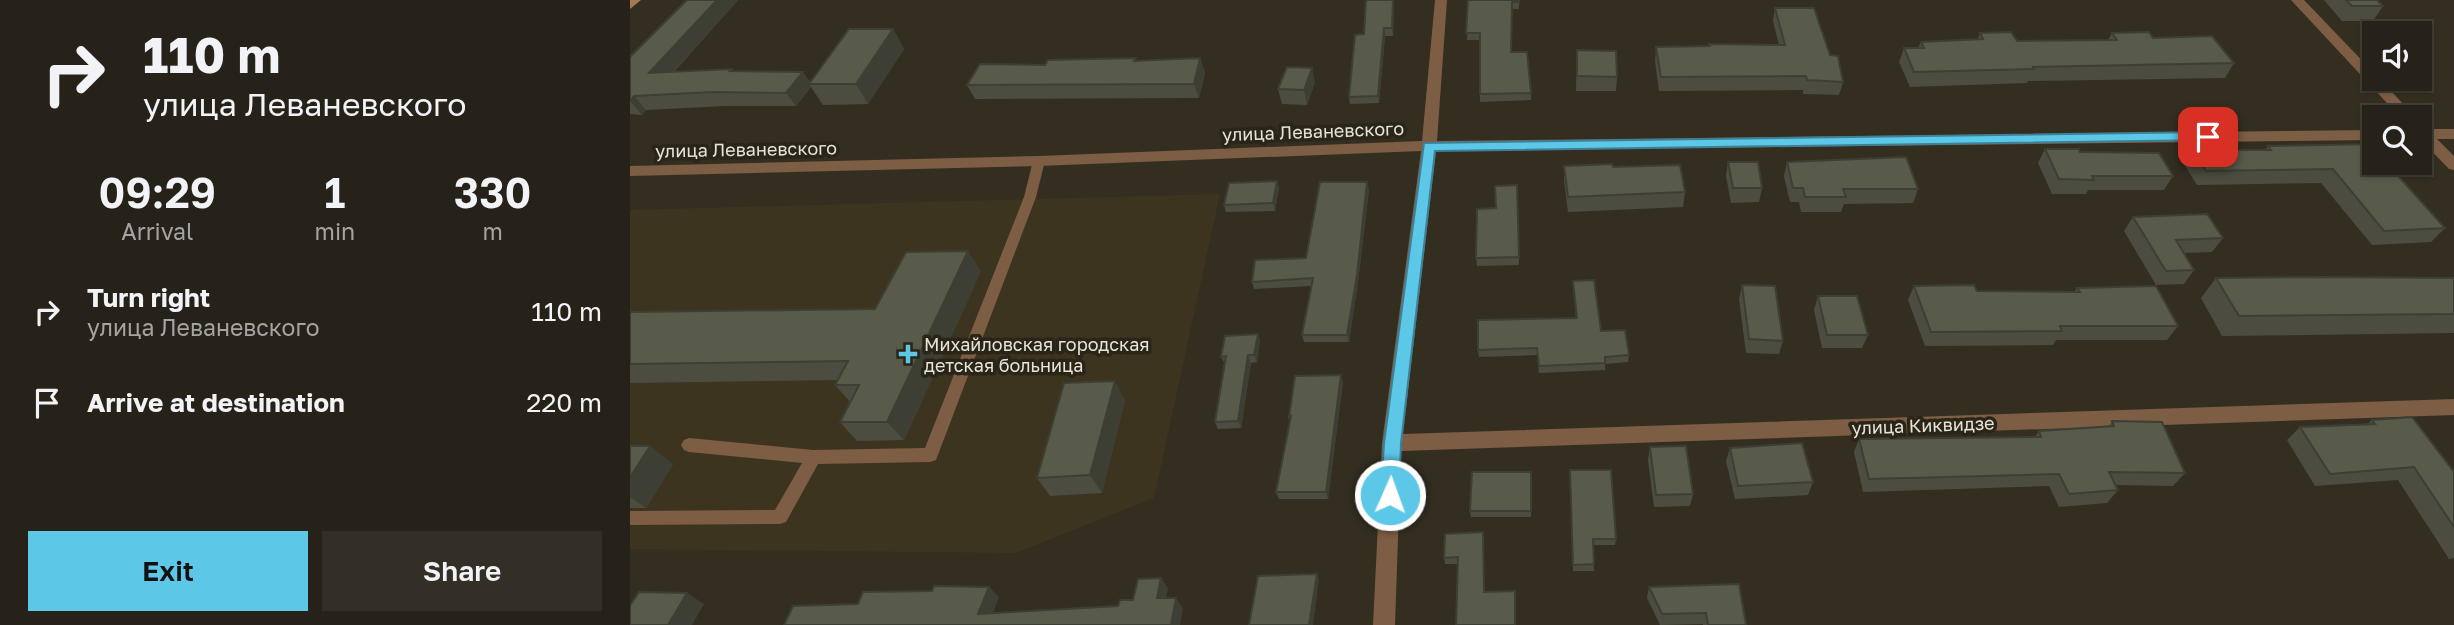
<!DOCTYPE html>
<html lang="en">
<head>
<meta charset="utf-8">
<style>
	body { margin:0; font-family:"Golos Text",sans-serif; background:#332f26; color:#f1f3f6; height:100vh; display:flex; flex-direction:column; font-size:26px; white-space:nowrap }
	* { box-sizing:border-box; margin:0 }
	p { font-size:23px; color:#a4a4a2 }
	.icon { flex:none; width:38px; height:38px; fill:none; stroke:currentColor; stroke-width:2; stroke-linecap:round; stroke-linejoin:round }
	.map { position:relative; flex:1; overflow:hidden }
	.side { display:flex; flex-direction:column; background:#272219; width:630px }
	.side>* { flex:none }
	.hud { background:#272219; color:#f1f3f6; overflow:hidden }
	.fabs { position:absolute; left:1732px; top:21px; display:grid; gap:14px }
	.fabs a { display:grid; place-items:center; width:70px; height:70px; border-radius:0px; background:#272219; box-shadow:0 2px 5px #0004,0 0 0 2px #433f38; font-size:35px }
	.pin { position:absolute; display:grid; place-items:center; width:60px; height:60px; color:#fff; margin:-30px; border-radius:14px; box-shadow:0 4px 10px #0006 }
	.me { position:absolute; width:77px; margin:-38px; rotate:2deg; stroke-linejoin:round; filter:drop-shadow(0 0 5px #0008) }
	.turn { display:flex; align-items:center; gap:24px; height:147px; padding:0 28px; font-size:32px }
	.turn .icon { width:91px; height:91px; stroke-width:2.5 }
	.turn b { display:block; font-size:49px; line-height:60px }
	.eta { display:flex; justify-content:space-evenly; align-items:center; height:119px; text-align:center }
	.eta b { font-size:42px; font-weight:600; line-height:49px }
	.primary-button { display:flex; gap:14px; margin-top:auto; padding:14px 28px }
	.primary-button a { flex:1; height:80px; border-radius:0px; background:#5dc7e8; color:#111; font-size:28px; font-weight:600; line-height:80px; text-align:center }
	.primary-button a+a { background:#332f26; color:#f1f3f6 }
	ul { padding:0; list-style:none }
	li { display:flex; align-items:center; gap:21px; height:91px; padding:0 28px }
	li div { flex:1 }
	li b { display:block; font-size:26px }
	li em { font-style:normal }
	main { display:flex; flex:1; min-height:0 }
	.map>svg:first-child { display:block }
</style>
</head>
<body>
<main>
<section class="side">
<div class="hud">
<div class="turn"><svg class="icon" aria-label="right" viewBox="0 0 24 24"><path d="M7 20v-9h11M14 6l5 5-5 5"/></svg><div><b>110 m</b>улица Леваневского</div></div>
</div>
<div class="eta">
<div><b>09:29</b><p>Arrival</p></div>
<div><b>1</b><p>min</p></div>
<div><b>330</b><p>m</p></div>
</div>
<ul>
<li><svg class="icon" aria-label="right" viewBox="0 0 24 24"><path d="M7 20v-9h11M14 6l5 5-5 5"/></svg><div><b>Turn right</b><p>улица Леваневского</p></div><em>110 m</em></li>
<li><svg class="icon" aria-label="arrive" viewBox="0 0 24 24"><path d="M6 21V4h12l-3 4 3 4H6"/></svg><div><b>Arrive at destination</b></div><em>220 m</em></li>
</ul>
<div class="primary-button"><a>Exit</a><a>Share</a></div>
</section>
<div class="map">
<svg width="1824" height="625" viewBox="0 0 1824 625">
	<rect width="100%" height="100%" fill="#342e21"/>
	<path fill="#3d3420" d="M 590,194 L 524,498 L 386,553 L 0,549 L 0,210 Z"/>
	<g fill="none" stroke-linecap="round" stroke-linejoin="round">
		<path fill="#7d5e45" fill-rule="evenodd" d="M 409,157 L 415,161 L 406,197 L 306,460 L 300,462 L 188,464 L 156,522 L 150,524 L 0,525 L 0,511 L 145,510 L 172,463 L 59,452 L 54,450 L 51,445 L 54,440 L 59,438 L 183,450 L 295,448 L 394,197 L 403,161 Z"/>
		<g fill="#7d5e45" fill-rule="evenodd">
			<path d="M 805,0 L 817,0 L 807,141 L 1745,130 L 1745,140 L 806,151 L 773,434 L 1824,399 L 1824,415 L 771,451 L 765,625 L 743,625 L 752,443 L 791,151 L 409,166 L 0,176 L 0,166 L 409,156 L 792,141 Z"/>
			<path d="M 1661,0 L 1674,0 L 1745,74 L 1745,79 L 1750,79 L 1785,117 L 1770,117 Z"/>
			<path d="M 1790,125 L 1798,129 L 1824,129 L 1824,139 L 1807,139 L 1824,156 L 1824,170 L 1819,169 L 1790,139 Z"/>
		</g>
		<path fill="#a8784f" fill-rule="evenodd" d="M 0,0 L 11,0 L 0,9 Z"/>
	</g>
	<g fill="#4c4d40">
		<path d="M 108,0 L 44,72 L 173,72 L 180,83 L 263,29 L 274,49 L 238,104 L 193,105 L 181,87 L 166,106 L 95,106 L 16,110 L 12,115 L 0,114 L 0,57 Z"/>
		<path d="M 764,0 L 763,36 L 755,36 L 749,103 L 720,104 L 719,97 L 734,34 Z"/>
		<path d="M 838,0 L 889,0 L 889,9 L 882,9 L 882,52 L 901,93 L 901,100 L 850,102 L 850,40 L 837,40 Z"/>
		<path d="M 1694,0 L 1747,0 L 1753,6 L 1743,21 L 1712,21 Z"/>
		<path d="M 1145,8 L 1200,55 L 1213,82 L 1209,95 L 1173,94 L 1173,90 L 1029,91 L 1025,61 L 1026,47 L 1079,47 L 1079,44 L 1149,45 L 1143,21 Z"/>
		<path d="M 1350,33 L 1387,41 L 1478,40 L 1482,33 L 1604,63 L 1595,78 L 1398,81 L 1397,83 L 1280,87 L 1269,62 L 1274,48 L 1288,48 L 1291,42 L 1348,39 Z"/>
		<path d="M 947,50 L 987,77 L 986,91 L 946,91 Z"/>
		<path d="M 570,58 L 575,73 L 569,98 L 345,99 L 337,85 L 415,65 Z"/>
		<path d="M 685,82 L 677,105 L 652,104 L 648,89 Z"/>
		<path d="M 1638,146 L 1767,166 L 1764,170 L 1815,228 L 1801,242 L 1742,245 L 1691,183 L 1567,185 L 1554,164 L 1563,150 L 1635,150 Z"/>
		<path d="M 1415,149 L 1450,152 L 1543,176 L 1534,190 L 1458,190 L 1456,194 L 1422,194 L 1408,163 Z"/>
		<path d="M 1098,162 L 1132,188 L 1129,202 L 1101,203 L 1096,176 Z"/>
		<path d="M 1157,162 L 1288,189 L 1283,203 L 1214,204 L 1211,212 L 1171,212 L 1169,202 L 1160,202 L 1154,176 Z"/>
		<path d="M 934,166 L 983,167 L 1055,192 L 1053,207 L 938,212 L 934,180 Z"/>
		<path d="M 647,181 L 649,188 L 645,211 L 596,212 L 594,205 Z"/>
		<path d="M 887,185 L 889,265 L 847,266 L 846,258 L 866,208 Z"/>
		<path d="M 739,189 L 728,282 L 719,342 L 674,342 L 672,335 L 681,286 L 624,289 L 622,282 L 676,258 Z"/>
		<path d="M 1503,217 L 1593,238 L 1582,252 L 1554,253 L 1564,270 L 1554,284 L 1526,285 L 1494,231 Z"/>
		<path d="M 351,271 L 274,440 L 227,441 L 210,422 L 220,402 L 205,385 L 207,380 L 0,383 L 0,312 L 245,309 Z"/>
		<path d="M 1586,278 L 1824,278 L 1824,333 L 1592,336 L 1571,298 Z"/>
		<path d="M 943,281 L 971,331 L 999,355 L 998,362 L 975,364 L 975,370 L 909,373 L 907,355 L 849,357 L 848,350 L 946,318 L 943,288 Z"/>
		<path d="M 1112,285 L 1153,341 L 1149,354 L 1116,353 L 1109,299 Z"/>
		<path d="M 1284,286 L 1347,291 L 1444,292 L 1447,288 L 1548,326 L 1537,340 L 1426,340 L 1423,345 L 1295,346 L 1278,300 Z"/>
		<path d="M 1188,296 L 1238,335 L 1232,348 L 1192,348 L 1184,310 Z"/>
		<path d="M 628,334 L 630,341 L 627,362 L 621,363 L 611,428 L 588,429 L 585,422 L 595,364 L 591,357 Z"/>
		<path d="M 713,382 L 698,499 L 649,499 L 646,492 L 660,421 L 659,417 Z"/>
		<path d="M 495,400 L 472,493 L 420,496 L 407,478 Z"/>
		<path d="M 1742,420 L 1824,472 L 1824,558 L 1819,559 L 1768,480 L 1685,486 L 1657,440 L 1670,427 L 1737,424 Z"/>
		<path d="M 1482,421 L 1555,473 L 1543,486 L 1485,485 L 1488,490 L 1477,503 L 1429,507 L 1419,486 L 1233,492 L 1224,452 L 1229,439 L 1405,437 L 1409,431 L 1479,426 Z"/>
		<path d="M 0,446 L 43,464 L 16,508 L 0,508 Z"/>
		<path d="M 1020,447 L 1063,494 L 1060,506 L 1024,507 L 1018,460 Z"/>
		<path d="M 1100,448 L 1183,482 L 1178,495 L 1105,499 L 1096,461 Z"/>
		<path d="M 901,472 L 901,517 L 841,517 L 840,511 Z"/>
		<path d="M 940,477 L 986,539 L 985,545 L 963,545 L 964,571 L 943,571 Z"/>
		<path d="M 853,532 L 854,539 L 854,592 L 827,564 L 815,564 L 814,558 Z"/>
		<path d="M 1019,587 L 1116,625 L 1073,625 L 1073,624 L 1030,625 L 1017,598 Z"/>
	</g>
	<g fill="#3e3f34">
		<path d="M 87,0 L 108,0 L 30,87 L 19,73 Z"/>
		<path d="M 763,0 L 764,0 L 763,36 L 762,28 Z"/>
		<path d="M 754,28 L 755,36 L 749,103 L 748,96 Z"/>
		<path d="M 263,29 L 274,49 L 238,104 L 226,84 Z"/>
		<path d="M 570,58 L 575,73 L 569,98 L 564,84 Z"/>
		<path d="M 682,68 L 685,82 L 677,105 L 674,90 Z"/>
		<path d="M 173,72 L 181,84 L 179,84 L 181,87 L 166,106 L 156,93 Z"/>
		<path d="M 4,96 L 16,110 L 12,115 L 0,101 Z"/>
		<path d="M 647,181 L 649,188 L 645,211 L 643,203 Z"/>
		<path d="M 737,182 L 739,189 L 728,282 L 719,342 L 717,335 Z"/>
		<path d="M 338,251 L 351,271 L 274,440 L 257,422 Z"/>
		<path d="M 628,334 L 630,341 L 627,362 L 624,355 Z"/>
		<path d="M 618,355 L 621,363 L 611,428 L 608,421 Z"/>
		<path d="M 711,375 L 713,382 L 698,499 L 696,492 Z"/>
		<path d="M 485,381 L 495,400 L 472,493 L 460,475 Z"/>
		<path d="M 20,446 L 43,464 L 16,508 L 0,497 L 0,477 Z"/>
		<path d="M 687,574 L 689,580 L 683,625 L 679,625 Z"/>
		<path d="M 531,578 L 538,588 L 534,609 L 527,598 Z"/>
		<path d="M 359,587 L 369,597 L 359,624 L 348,614 Z"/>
		<path d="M 57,593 L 74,604 L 62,625 L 38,625 Z"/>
		<path d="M 546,598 L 553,608 L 550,625 L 541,625 Z"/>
	</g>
	<g fill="#585a4a" stroke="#3e3f34" stroke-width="2">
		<path d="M 57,0 L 87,0 L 19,73 L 102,69 L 100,71 L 173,72 L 156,93 L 84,92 L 4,96 L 0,101 L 0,57 Z"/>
		<path d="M 736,0 L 763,0 L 762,28 L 754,28 L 748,96 L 719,97 L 725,35 L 734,34 Z"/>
		<path d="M 838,0 L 889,0 L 889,2 L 882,2 L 881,52 L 897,52 L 901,93 L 850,94 L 850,33 L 836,33 Z"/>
		<path d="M 1716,0 L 1747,0 L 1753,6 L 1722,6 Z"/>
		<path d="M 1145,8 L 1184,8 L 1200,55 L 1208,56 L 1213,82 L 1177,80 L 1176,76 L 1031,77 L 1026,47 L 1080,46 L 1079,44 L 1155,45 Z"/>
		<path d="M 219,29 L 263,29 L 226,84 L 179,84 Z"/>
		<path d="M 1381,32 L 1387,41 L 1487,40 L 1482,33 L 1519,32 L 1523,38 L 1582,36 L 1604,63 L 1403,67 L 1404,69 L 1284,72 L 1274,48 L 1294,48 L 1291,42 L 1353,39 L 1350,33 Z"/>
		<path d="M 947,50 L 986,51 L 987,77 L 947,76 Z"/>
		<path d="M 506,58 L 504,61 L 570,58 L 564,84 L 337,85 L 350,64 L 415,65 L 418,60 Z"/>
		<path d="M 657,67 L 682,68 L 674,90 L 648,89 Z"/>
		<path d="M 1745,144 L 1745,163 L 1764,163 L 1767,166 L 1760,167 L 1815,228 L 1754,231 L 1703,169 L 1576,171 L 1563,150 L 1641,150 L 1638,146 Z"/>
		<path d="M 1415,149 L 1449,149 L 1450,152 L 1529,153 L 1543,176 L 1462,176 L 1464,180 L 1429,179 Z"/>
		<path d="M 1276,157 L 1288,189 L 1213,189 L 1216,197 L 1175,197 L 1173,188 L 1163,188 L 1157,162 Z"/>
		<path d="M 1098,162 L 1128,162 L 1132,188 L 1103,188 Z"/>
		<path d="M 982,164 L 983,167 L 1050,165 L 1055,192 L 938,197 L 934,166 Z"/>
		<path d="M 647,181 L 643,203 L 594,205 L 599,183 Z"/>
		<path d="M 690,182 L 737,182 L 727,275 L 717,335 L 672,335 L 683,278 L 622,282 L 625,260 L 676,258 Z"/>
		<path d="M 887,185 L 889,257 L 846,258 L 847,209 L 866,208 L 865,186 Z"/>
		<path d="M 1577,214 L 1593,238 L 1546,240 L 1564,270 L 1536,271 L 1503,217 Z"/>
		<path d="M 338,251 L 257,422 L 210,422 L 229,385 L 205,385 L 218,361 L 0,364 L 0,312 L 245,309 L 276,252 Z"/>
		<path d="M 1691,277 L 1824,278 L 1824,314 L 1609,316 L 1586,278 Z"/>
		<path d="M 964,280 L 971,331 L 995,330 L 999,355 L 975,357 L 975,363 L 909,366 L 907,348 L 848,350 L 848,320 L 947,318 L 943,281 Z"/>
		<path d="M 1112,285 L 1145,286 L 1153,341 L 1119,339 Z"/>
		<path d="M 1344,285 L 1347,291 L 1450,292 L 1447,288 L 1526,286 L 1548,326 L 1430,326 L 1432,331 L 1301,332 L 1284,286 Z"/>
		<path d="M 1188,296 L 1227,296 L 1238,335 L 1197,335 Z"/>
		<path d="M 628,334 L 624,355 L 618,355 L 608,421 L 585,422 L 596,356 L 591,357 L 595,336 Z"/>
		<path d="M 711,375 L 696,492 L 646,492 L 661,416 L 659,417 L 665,376 Z"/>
		<path d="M 485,381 L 460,475 L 407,478 L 434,383 Z"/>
		<path d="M 1782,417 L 1824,472 L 1824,527 L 1784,467 L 1700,474 L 1670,427 L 1745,424 L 1742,420 Z"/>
		<path d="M 1482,421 L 1532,422 L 1555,473 L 1479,472 L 1488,490 L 1439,494 L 1429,474 L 1239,479 L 1229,439 L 1411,437 L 1409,431 L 1484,426 Z"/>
		<path d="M 1172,443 L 1183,482 L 1108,486 L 1100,448 Z"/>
		<path d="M 0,446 L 20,446 L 0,477 Z"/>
		<path d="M 1056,446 L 1063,494 L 1026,495 L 1020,447 Z"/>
		<path d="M 940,470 L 981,470 L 986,539 L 963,539 L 964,564 L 943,565 Z"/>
		<path d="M 842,472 L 901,472 L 901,511 L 840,511 Z"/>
		<path d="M 853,532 L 854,592 L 885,591 L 885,625 L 826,625 L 828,557 L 814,558 L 815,534 Z"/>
		<path d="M 687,574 L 679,625 L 619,625 L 628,576 Z"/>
		<path d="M 531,578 L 527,598 L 546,598 L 541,625 L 154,625 L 163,606 L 228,604 L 233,592 L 302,591 L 304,586 L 359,587 L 348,614 L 488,606 L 490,600 L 503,600 L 508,579 Z"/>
		<path d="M 1109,584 L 1116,625 L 1078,625 L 1076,613 L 1032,614 L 1019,587 Z"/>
		<path d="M 9,592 L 57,593 L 38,625 L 0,625 L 0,606 Z"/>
	</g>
	<path fill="#5dc7e8" stroke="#3c8197" stroke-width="2" d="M 1578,132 L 1583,134 L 1583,140 L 805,151 L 771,443 L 769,495 L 767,501 L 760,503 L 754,501 L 751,495 L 754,443 L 794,143 Z"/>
	<path fill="#5dc7e8" stroke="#2a2517" stroke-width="2.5" d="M274.5 343.5h7v7h7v7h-7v7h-7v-7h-7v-7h7z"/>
	<g text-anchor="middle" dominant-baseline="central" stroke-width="7" stroke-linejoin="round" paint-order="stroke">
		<g font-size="18" fill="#e7e3db" stroke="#2a2517">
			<text transform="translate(683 131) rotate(-2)">улица Леваневского</text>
			<text transform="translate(116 149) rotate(-1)">улица Леваневского</text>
			<text transform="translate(1293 425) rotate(-2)">улица Киквидзе</text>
		</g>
		<g font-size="18" fill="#e7e3db" stroke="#2a2517" text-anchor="start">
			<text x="294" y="344">Михайловская городская<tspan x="294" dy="21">детская больница</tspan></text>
		</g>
	</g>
</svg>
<div class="fabs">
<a><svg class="icon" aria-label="sound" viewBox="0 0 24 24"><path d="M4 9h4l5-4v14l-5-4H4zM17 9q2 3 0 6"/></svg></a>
<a><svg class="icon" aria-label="search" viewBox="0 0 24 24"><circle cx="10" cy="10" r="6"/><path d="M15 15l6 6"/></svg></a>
</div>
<div class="pin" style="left:1578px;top:137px;background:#d93025"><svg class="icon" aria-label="arrive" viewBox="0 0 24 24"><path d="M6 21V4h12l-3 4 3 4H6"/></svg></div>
<svg class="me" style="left:760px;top:495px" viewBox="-20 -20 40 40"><circle r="17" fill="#5dc7e8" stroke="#fff" stroke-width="3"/><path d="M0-11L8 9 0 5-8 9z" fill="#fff"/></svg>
</div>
</main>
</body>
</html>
